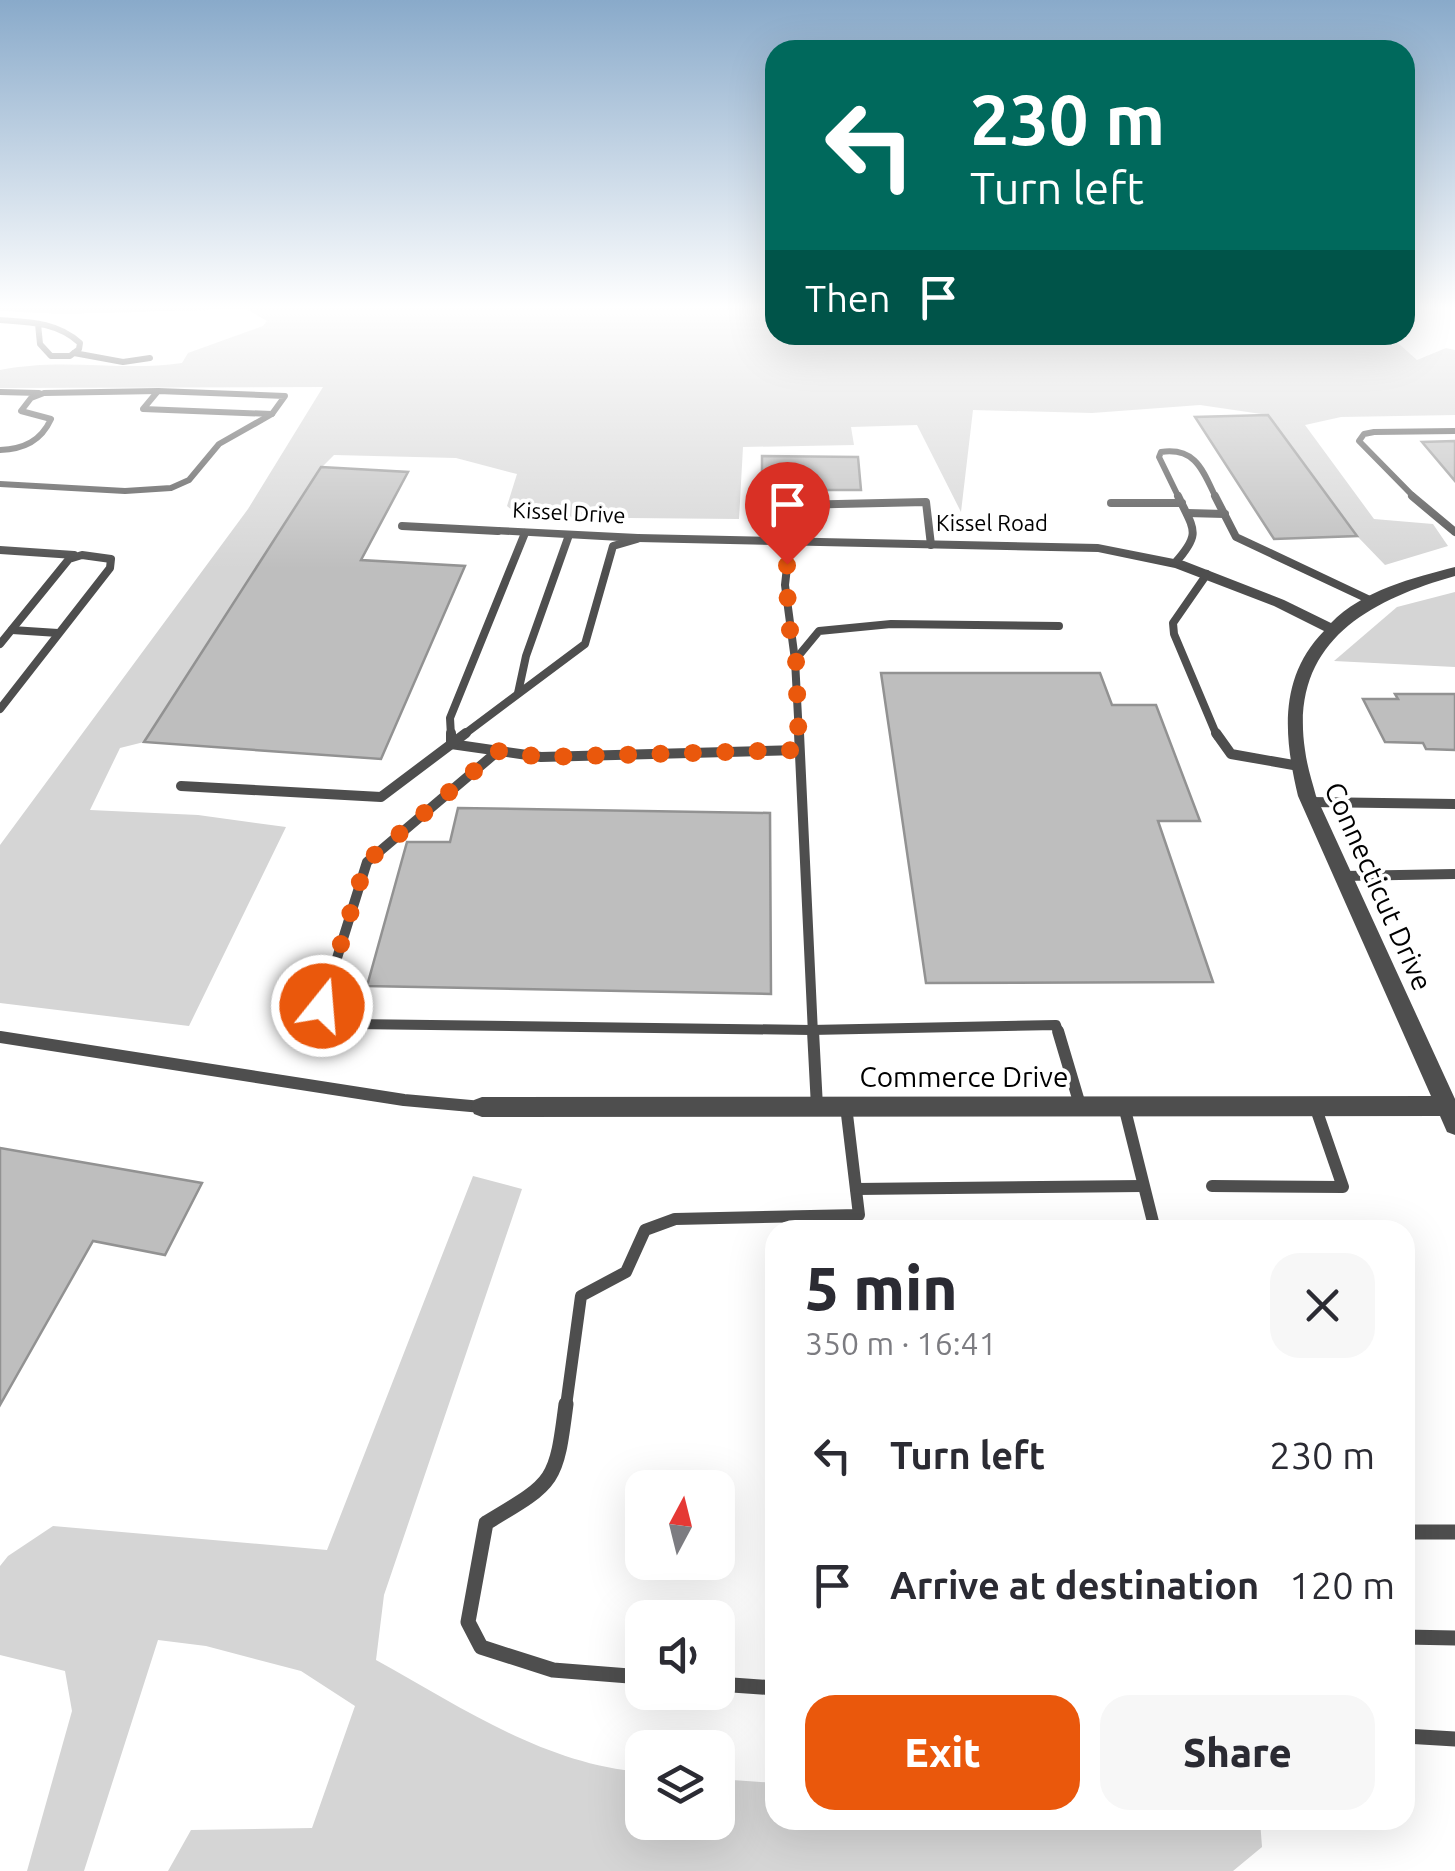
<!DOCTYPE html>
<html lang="en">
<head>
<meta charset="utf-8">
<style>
	body { margin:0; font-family:Ubuntu,sans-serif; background:#f7f7f7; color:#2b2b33; height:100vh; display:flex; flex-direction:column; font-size:38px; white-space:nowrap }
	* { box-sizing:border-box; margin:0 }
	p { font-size:32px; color:#7c7c81 }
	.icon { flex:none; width:55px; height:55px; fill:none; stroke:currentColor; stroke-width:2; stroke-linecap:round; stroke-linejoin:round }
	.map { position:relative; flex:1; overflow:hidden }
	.drawer { position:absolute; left:765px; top:1220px; width:650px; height:610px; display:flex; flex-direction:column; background:#fff; border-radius:30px; box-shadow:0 10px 40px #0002 }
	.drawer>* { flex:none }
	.hud { position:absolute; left:765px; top:40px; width:650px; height:305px; border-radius:30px; box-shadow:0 10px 40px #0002; background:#00695c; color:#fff; overflow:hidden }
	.needle { width:65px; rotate:7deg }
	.tools { position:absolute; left:625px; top:1470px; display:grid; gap:20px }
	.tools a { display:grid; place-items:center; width:110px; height:110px; border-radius:20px; background:#fff; box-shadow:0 10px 40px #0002; font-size:50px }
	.pin { position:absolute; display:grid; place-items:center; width:85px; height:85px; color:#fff; margin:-102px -42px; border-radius:50% 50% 50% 0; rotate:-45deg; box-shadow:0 0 10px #0007 }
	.pin .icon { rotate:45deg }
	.me { position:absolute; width:110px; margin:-55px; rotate:17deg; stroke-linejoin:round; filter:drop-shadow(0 0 8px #0008) }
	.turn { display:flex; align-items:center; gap:35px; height:210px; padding:0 40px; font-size:45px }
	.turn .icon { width:130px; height:130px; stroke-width:2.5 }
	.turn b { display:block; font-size:70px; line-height:85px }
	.then { display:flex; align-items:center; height:95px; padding:0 40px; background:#0003; gap:20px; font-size:38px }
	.round { display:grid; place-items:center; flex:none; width:105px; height:105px; border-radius:30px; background:#f7f7f7 }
	.headline { display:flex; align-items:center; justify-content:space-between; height:170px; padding:0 40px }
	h1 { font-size:60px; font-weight:800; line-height:75px }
	.primary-button { display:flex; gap:20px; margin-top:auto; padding:20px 40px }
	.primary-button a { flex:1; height:115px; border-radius:30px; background:#ea580c; color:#fff; font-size:40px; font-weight:800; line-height:115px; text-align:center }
	.primary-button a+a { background:#f7f7f7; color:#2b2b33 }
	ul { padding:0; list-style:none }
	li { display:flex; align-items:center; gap:30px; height:130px; padding:0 40px }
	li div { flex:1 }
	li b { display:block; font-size:38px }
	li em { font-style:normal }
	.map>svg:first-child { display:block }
</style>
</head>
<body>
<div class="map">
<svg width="1455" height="1871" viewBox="0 0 1455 1871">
	<rect width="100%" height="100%" fill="#fff"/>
	<g fill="#d5d5d5">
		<path d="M 0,307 L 775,307 L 775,335 L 1389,335 L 1417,360 L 1446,348 L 1455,350 L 1455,415 L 1341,417 L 1305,425 L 1374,519 L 1433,524 L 1448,546 L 1385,565 L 1357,536 L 1268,415 L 1200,405 L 1092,413 L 973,410 L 961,512 L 917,425 L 851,427 L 854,445 L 743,447 L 739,519 L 520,517 L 507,506 L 517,474 L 456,458 L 334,455 L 321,468 L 144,742 L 120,748 L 90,810 L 198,815 L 286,827 L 189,1026 L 0,1003 L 0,845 L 248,509 L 323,387 L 0,388 L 0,370 C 64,357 120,372 182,363 L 188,353 L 263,326 L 267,321 L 246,309 L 62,314 L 0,311 Z"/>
		<path d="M 1455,592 L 1455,667 L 1334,661 L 1397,607 Z"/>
		<path d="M 473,1176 L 522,1189 L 384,1595 L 376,1660 C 461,1707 544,1764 642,1772 L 642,1822 L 718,1822 L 718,1779 L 775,1783 L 775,1820 L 1260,1820 L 1262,1847 L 1233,1871 L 168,1871 L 191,1830 L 312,1828 L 355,1706 L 301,1671 L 206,1646 L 158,1640 L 84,1871 L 27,1871 L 72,1711 L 65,1671 L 0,1655 L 0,1566 L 8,1556 L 53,1526 L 327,1550 Z"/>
	</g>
	<g fill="#bebebe" stroke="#929292" stroke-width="2.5">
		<path d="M 1268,415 L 1357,536 L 1274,539 L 1195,417 Z"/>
		<path d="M 1455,441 L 1455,481 L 1422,442 Z"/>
		<path d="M 762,456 L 858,457 L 861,490 L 795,490 L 795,495 L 767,495 L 767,490 L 762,490 Z"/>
		<path d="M 321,467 L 408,472 L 361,560 L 465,566 L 381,759 L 144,742 Z"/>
		<path d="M 881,673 L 1100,673 L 1112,705 L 1156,705 L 1200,821 L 1158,821 L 1213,982 L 926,983 Z"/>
		<path d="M 1395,694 L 1455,694 L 1455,750 L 1426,749 L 1423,743 L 1385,742 L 1363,699 L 1398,699 Z"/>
		<path d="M 458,808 L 770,813 L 771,994 L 367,986 L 407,842 L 450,842 Z"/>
		<path d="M 0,1148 L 202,1183 L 165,1255 L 93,1241 L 0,1405 Z"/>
	</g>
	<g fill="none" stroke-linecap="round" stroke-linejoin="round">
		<g stroke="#4e4e4e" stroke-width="6">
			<path d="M 0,320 C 29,322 57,322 80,343 L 79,349 L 70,356 L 51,356 L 40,344 L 38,324"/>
			<path d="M 74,353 L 123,362 L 150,358"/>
			<path d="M 158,391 L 285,396 L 272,414 L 143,409 Z"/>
			<path d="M 0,392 L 39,393"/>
			<path d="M 0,450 C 24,449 41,441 51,419 L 21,411 L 31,398 L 44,393 L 158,391"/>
			<path d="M 0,484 L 125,491 L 171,488 L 189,480 L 219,444 L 272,414"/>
			<path d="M 1179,498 L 1159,457 L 1161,452 C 1196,447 1203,471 1216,498"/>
			<path d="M 1415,498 L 1359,441 L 1364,434 L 1374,432 L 1455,431"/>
		</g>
		<g stroke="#4e4e4e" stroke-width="8">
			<path d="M 1215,496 L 1236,537 L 1372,601"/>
			<path d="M 1412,496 L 1455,532"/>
			<path d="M 1111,503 L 1182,503"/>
			<path d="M 1187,513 L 1225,514"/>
			<path d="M 402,526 L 498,531"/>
			<path d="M 0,550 L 74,555"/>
			<path d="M 1175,563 C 1202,533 1194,530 1178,496"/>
			<path d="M 1207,574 L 1173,623 L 1174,634 L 1217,736"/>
			<path d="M 12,630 L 58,633"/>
			<path d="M 0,644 L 69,559 L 82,555 L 111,559 L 110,568 L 0,709"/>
			<path d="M 795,660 L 819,631 L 891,624 L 1059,626"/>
			<path d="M 518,693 L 526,656 L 569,535"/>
			<path d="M 451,736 L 450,718 L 525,533"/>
			<path d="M 462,736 L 585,644 L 613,546 L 637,539"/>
			<path d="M 799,736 L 795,660 L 785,585 L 794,505 L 926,502 L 931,545"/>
		</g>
		<g stroke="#4e4e4e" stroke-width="10">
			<path d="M 451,733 L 451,744 L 541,757 L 799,750"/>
			<path d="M 799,733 L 813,1034"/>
			<path d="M 1216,733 L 1231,754 L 1299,766"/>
			<path d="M 498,751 L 367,862 L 322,1006 L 352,1024 L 811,1030 L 1056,1025 L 1059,1034"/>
			<path d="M 181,786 L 381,797 L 466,733"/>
			<path d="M 1310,802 L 1455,804"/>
			<path d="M 1344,876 L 1455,874"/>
		</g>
		<g stroke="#4e4e4e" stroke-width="12">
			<path d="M 813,1031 L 817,1107"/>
			<path d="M 1058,1031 L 1080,1105"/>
			<path d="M 0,1037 L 404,1100 L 482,1107"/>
			<path d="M 1124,1106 L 1155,1230"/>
			<path d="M 1212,1186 L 1343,1187 L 1315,1106"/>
			<path d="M 856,1189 L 1143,1186"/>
			<path d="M 566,1406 L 581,1296 L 626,1272 L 645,1230 L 675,1219 L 859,1215 L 846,1106"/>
		</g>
		<g stroke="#4e4e4e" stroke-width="15">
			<path d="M 566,1404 C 556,1483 555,1482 486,1523 L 468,1622 L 481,1647 L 553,1670 L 642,1677"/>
			<path d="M 1405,1532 L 1455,1532"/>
			<path d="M 1405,1637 L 1455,1638"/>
			<path d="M 718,1684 L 775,1688"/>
			<path d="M 1405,1736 L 1455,1739"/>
		</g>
		<path fill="#4e4e4e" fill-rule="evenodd" d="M 498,527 L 638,534 L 1098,544 L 1184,561 L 1284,600 L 1331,623 C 1363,590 1413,578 1455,567 L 1455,576 C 1366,601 1289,644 1305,750 C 1307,766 1312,781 1316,796 L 1455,1099 L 1455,1135 L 1447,1132 L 1440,1116 L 482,1117 L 474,1114 L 471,1107 L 474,1100 L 482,1097 L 1431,1096 L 1298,796 C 1284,737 1278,678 1324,631 L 1274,606 L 1175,568 L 1098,552 L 638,542 L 493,534 L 491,531 Z"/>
	</g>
	<linearGradient id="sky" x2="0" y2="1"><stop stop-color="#89aaca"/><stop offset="0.54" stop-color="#fff"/><stop offset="1" stop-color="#fff" stop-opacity="0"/></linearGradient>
	<rect width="1455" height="569" fill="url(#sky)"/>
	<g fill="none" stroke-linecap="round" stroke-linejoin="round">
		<path stroke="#ea580c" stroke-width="18" stroke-dasharray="0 32.4" d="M 322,1006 L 366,862 L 498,751 L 541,757 L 799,750 L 796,660 L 788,620 L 787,564"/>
	</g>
	<g text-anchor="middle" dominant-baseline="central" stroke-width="8" stroke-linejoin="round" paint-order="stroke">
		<g font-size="22" fill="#000" stroke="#fff">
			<text transform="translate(569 512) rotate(3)">Kissel Drive</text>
			<text x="992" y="522">Kissel Road</text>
		</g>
		<g font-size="28" fill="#000" stroke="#fff">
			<text transform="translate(1379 886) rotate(66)">Connecticut Drive</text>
			<text x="964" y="1076">Commerce Drive</text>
		</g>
	</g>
</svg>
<div class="tools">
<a><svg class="needle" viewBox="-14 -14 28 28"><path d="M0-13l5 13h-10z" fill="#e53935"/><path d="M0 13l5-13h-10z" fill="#7c7c81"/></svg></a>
<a><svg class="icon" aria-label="sound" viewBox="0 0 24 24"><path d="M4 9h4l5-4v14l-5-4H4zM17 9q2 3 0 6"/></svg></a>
<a><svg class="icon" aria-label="layers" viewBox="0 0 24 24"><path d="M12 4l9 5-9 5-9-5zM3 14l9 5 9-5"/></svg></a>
</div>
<div class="pin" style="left:787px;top:564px;background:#d93025"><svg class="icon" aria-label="arrive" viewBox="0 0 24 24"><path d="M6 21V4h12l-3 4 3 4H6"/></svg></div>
<svg class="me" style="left:322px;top:1006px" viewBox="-20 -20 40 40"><circle r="17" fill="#ea580c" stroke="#fff" stroke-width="3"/><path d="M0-11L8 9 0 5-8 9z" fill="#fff"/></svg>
<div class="hud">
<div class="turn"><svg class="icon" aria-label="left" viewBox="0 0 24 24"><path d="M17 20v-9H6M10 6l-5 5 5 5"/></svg><div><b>230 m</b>Turn left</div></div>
<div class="then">Then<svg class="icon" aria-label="arrive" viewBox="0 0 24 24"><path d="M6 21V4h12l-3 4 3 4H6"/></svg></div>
</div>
<section class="drawer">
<div class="headline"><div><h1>5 min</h1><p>350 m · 16:41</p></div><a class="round"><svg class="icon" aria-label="close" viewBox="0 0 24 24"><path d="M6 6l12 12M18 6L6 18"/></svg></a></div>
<ul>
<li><svg class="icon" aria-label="left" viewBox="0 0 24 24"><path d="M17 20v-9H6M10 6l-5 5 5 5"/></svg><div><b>Turn left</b></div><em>230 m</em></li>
<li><svg class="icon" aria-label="arrive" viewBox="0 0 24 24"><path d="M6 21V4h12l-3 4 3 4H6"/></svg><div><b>Arrive at destination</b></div><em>120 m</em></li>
</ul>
<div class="primary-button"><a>Exit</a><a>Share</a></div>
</section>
</div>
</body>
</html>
